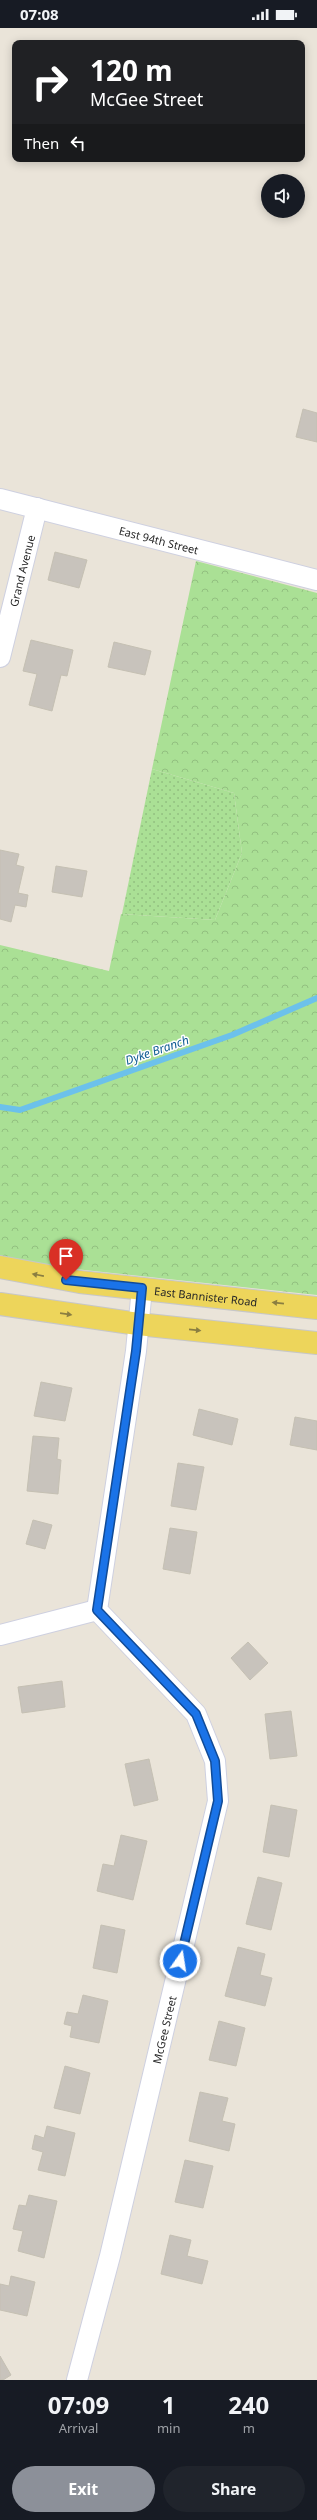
<!DOCTYPE html>
<html lang="en">
<head>
<meta charset="utf-8">
<style>
	body { margin:0; font-family:"Noto Sans",sans-serif; background:#20242c; color:#f1f3f6; height:100vh; display:flex; flex-direction:column; font-size:15px; white-space:nowrap }
	* { box-sizing:border-box; margin:0 }
	p { font-size:13px; color:#9ea1a6 }
	.icon { flex:none; width:22px; height:22px; fill:none; stroke:currentColor; stroke-width:2; stroke-linecap:round; stroke-linejoin:round }
	.map { position:relative; height:2352px; overflow:hidden }
	.panel { display:flex; flex-direction:column; background:#171b24; flex:1 }
	.panel>* { flex:none }
	.hud { position:absolute; left:12px; top:12px; width:293px; height:122px; border-radius:8px; box-shadow:0 2px 10px #0003; background:#202124; color:#fff; overflow:hidden }
	.buttons { position:absolute; left:261px; top:146px; display:grid; gap:8px }
	.buttons a { display:grid; place-items:center; width:44px; height:44px; border-radius:50%; background:#171b24; box-shadow:0 2px 10px #0003; font-size:20px }
	.pin { position:absolute; display:grid; place-items:center; width:34px; height:34px; color:#fff; margin:-41px -17px; border-radius:50% 50% 50% 0; rotate:-45deg; box-shadow:0 0 4px #0007 }
	.pin .icon { rotate:45deg }
	.me { position:absolute; width:44px; margin:-22px; rotate:13deg; stroke-linejoin:round; filter:drop-shadow(0 0 3px #0008) }
	.turn { display:flex; align-items:center; gap:14px; height:84px; padding:0 12px; font-size:18px }
	.turn .icon { width:52px; height:52px; stroke-width:2.5 }
	.turn b { display:block; font-size:28px; line-height:34px }
	.then { display:flex; align-items:center; height:38px; padding:0 12px; background:#0003; gap:8px; font-size:15px }
	.eta { display:flex; justify-content:space-evenly; align-items:center; height:68px; text-align:center }
	.eta b { font-size:24px; font-weight:700; line-height:28px }
	.button { display:flex; gap:8px; margin-top:auto; padding:8px 12px }
	.button a { flex:1; height:46px; border-radius:24px; background:#8c9099; color:#fff; font-size:16px; font-weight:700; line-height:46px; text-align:center }
	.button a+a { background:#20242c; color:#f1f3f6 }
	.status { display:flex; justify-content:space-between; align-items:center; height:28px; padding:0 20px; background:#171b24; direction:ltr }
	.status svg { height:11px; fill:currentColor }
	.map>svg:first-child { display:block }
</style>
</head>
<body>
<div class="status"><b>07:08</b><svg viewBox="0 0 49 12"><path d="M0 12V9h3v3zM5 12V6h3v6zM10 12V3h3v9zM15 12V0h3v12zM26 1h20v11H26zM47 4h2v5h-2z"/></svg></div>
<div class="map">
<svg width="317" height="2352" viewBox="0 0 317 2352">
	<defs>
		<pattern id="grass-dots" width="8" height="8" patternUnits="userSpaceOnUse"><rect width="8" height="8" fill="#aae095"/><path d="M2 2h.1M6 6h.1" fill="none" stroke="#92c080" stroke-width="1.8" stroke-linecap="round"/></pattern>
		<pattern id="forest-crowns" width="20" height="18" patternUnits="userSpaceOnUse"><rect width="20" height="18" fill="#aae095"/><path d="M2 6a3 3 0 1 1 6 0M12 15a3 3 0 1 1 6 0" fill="none" stroke="#92c080"/></pattern>
	</defs>
	<rect width="100%" height="100%" fill="#eae4d9"/>
	<path fill="url(#grass-dots)" d="M 152,741 L 234,765 L 242,825 L 215,892 L 122,886 Z"/>
	<path fill="url(#forest-crowns)" d="M 196,533 L 317,565 L 317,1267 L 66,1240 L 0,1228 L 0,917 L 109,943 L 121,886 L 215,892 L 242,825 L 234,765 L 152,741 Z"/>
	<g fill="none" stroke-linecap="round" stroke-linejoin="round">
		<path stroke="#6cc1eb" stroke-width="6" d="M 0,1079 L 20,1082 L 232,1007 L 317,970"/>
	</g>
	<g fill="#c8c3bc" stroke="#c5c0b3">
		<path d="M 303,381 L 317,385 L 317,414 L 296,409 Z"/>
		<path d="M 55,524 L 87,532 L 79,560 L 48,552 Z"/>
		<path d="M 31,612 L 73,622 L 67,648 L 61,647 L 52,683 L 29,677 L 37,646 L 23,643 Z"/>
		<path d="M 114,614 L 151,623 L 145,647 L 108,639 Z"/>
		<path d="M 0,822 L 19,826 L 16,837 L 24,839 L 18,865 L 28,867 L 26,879 L 15,877 L 11,894 L 0,891 Z"/>
		<path d="M 56,838 L 87,843 L 82,869 L 52,864 Z"/>
		<path d="M 41,1354 L 72,1360 L 65,1393 L 34,1388 Z"/>
		<path d="M 199,1381 L 238,1391 L 232,1417 L 193,1407 Z"/>
		<path d="M 295,1389 L 317,1393 L 317,1422 L 290,1417 Z"/>
		<path d="M 33,1408 L 59,1410 L 57,1431 L 61,1432 L 58,1466 L 27,1463 Z"/>
		<path d="M 178,1435 L 204,1439 L 196,1482 L 171,1478 Z"/>
		<path d="M 33,1492 L 52,1497 L 45,1521 L 26,1516 Z"/>
		<path d="M 170,1500 L 197,1504 L 190,1546 L 163,1541 Z"/>
		<path d="M 248,1614 L 268,1635 L 250,1652 L 231,1630 Z"/>
		<path d="M 62,1653 L 65,1679 L 22,1685 L 18,1659 Z"/>
		<path d="M 291,1683 L 297,1728 L 270,1731 L 265,1686 Z"/>
		<path d="M 149,1731 L 158,1772 L 134,1778 L 125,1736 Z"/>
		<path d="M 271,1777 L 297,1782 L 289,1829 L 263,1824 Z"/>
		<path d="M 121,1807 L 147,1813 L 133,1872 L 97,1863 L 103,1836 L 114,1838 Z"/>
		<path d="M 258,1849 L 282,1855 L 271,1902 L 246,1896 Z"/>
		<path d="M 101,1897 L 125,1902 L 117,1945 L 93,1940 Z"/>
		<path d="M 238,1919 L 265,1926 L 260,1947 L 272,1950 L 265,1978 L 225,1968 Z"/>
		<path d="M 83,1967 L 108,1973 L 99,2015 L 70,2009 L 72,1998 L 64,1996 L 67,1984 L 78,1986 Z"/>
		<path d="M 219,1993 L 245,2000 L 236,2038 L 209,2032 Z"/>
		<path d="M 65,2038 L 90,2045 L 80,2086 L 54,2080 Z"/>
		<path d="M 200,2064 L 228,2070 L 222,2093 L 235,2096 L 229,2123 L 189,2113 Z"/>
		<path d="M 47,2098 L 75,2105 L 65,2148 L 38,2142 L 43,2124 L 32,2121 L 35,2107 L 44,2110 Z"/>
		<path d="M 185,2132 L 213,2138 L 203,2180 L 175,2174 Z"/>
		<path d="M 29,2167 L 57,2173 L 44,2230 L 18,2223 L 23,2203 L 13,2201 L 19,2177 L 26,2178 Z"/>
		<path d="M 170,2207 L 191,2212 L 187,2228 L 208,2233 L 202,2256 L 161,2246 Z"/>
		<path d="M 11,2248 L 35,2254 L 27,2288 L 0,2282 L 0,2256 L 9,2258 Z"/>
		<path d="M 0,2328 L 11,2347 L 3,2352 L 0,2352 Z"/>
	</g>
	<g fill="none" stroke-linecap="round" stroke-linejoin="round">
		<defs>
			<g id="minor">
				<path id="s1" d="M 0,471 L 317,552"/>
				<path id="s2" d="M 0,629 L 37,480"/>
				<path d="M 0,1607 L 97,1582"/>
				<path id="s3" d="M 77,2352 L 110,2228 L 218,1773 L 215,1733 L 196,1686 L 97,1582 L 136,1323 L 142,1260"/>
			</g>
			<g id="primary">
				<path id="s4" d="M 0,1239 L 80,1254 L 317,1280"/>
				<path d="M 0,1276 L 138,1296 L 317,1315"/>
			</g>
		</defs>
		<use href="#minor" stroke="#ced0e0" stroke-width="22"/>
		<use href="#primary" stroke="#c7c7c7" stroke-width="24"/>
		<use href="#minor" stroke="#fff" stroke-width="20"/>
		<use href="#primary" stroke="#edd55b" stroke-width="22"/>
	</g>
	<defs><path id="oneway-solid" d="M-6-.8H1V-3.2L6.5 0L1 3.2V.8H-6Z"/></defs>
	<g fill="#8a7e41">
		<use href="#oneway-solid" transform="translate(38 1247) rotate(-169)"/>
		<use href="#oneway-solid" transform="translate(278 1275) rotate(-174)"/>
		<use href="#oneway-solid" transform="translate(66 1286) rotate(8)"/>
		<use href="#oneway-solid" transform="translate(195 1302) rotate(6)"/>
	</g>
	<g fill="none" stroke-linecap="round" stroke-linejoin="round">
		<defs>
			<path id="route" d="M 66,1252 L 142,1260 L 136,1323 L 97,1582 L 196,1686 L 215,1733 L 218,1773 L 180,1933"/>
		</defs>
		<use href="#route" stroke="#114b97" stroke-width="10"/>
		<use href="#route" stroke="#1a73e8" stroke-width="7"/>
	</g>
	<g text-anchor="middle" dominant-baseline="central" stroke-width="3" stroke-linejoin="round" paint-order="stroke">
		<g font-size="11" fill="#272727" stroke="#fff">
			<text stroke="none"><textPath href="#s1" startOffset="164">East 94th Street</textPath></text>
			<text stroke="none"><textPath href="#s2" startOffset="89">Grand Avenue</textPath></text>
			<text stroke="none"><textPath href="#s4" startOffset="208">East Bannister Road</textPath></text>
			<text stroke="none"><textPath href="#s3" startOffset="361">McGee Street</textPath></text>
		</g>
		<g font-size="12" font-style="italic" fill="#105d93" stroke="#fff">
			<text transform="translate(157 1022) rotate(-19)">Dyke Branch</text>
		</g>
	</g>
</svg>
<div class="buttons">
<a><svg class="icon" aria-label="sound" viewBox="0 0 24 24"><path d="M4 9h4l5-4v14l-5-4H4zM17 9q2 3 0 6"/></svg></a>
</div>
<div class="pin" style="left:66px;top:1252px;background:#d93025"><svg class="icon" aria-label="arrive" viewBox="0 0 24 24"><path d="M6 21V4h12l-3 4 3 4H6"/></svg></div>
<svg class="me" style="left:180px;top:1933px" viewBox="-20 -20 40 40"><circle r="17" fill="#1a73e8" stroke="#fff" stroke-width="3"/><path d="M0-11L8 9 0 5-8 9z" fill="#fff"/></svg>
<div class="hud">
<div class="turn"><svg class="icon" aria-label="right" viewBox="0 0 24 24"><path d="M7 20v-9h11M14 6l5 5-5 5"/></svg><div><b>120 m</b>McGee Street</div></div>
<div class="then">Then<svg class="icon" aria-label="left" viewBox="0 0 24 24"><path d="M17 20v-9H6M10 6l-5 5 5 5"/></svg></div>
</div>
</div>
<section class="panel">
<div class="eta">
<div><b>07:09</b><p>Arrival</p></div>
<div><b>1</b><p>min</p></div>
<div><b>240</b><p>m</p></div>
</div>
<div class="button"><a>Exit</a><a>Share</a></div>
</section>
</body>
</html>
